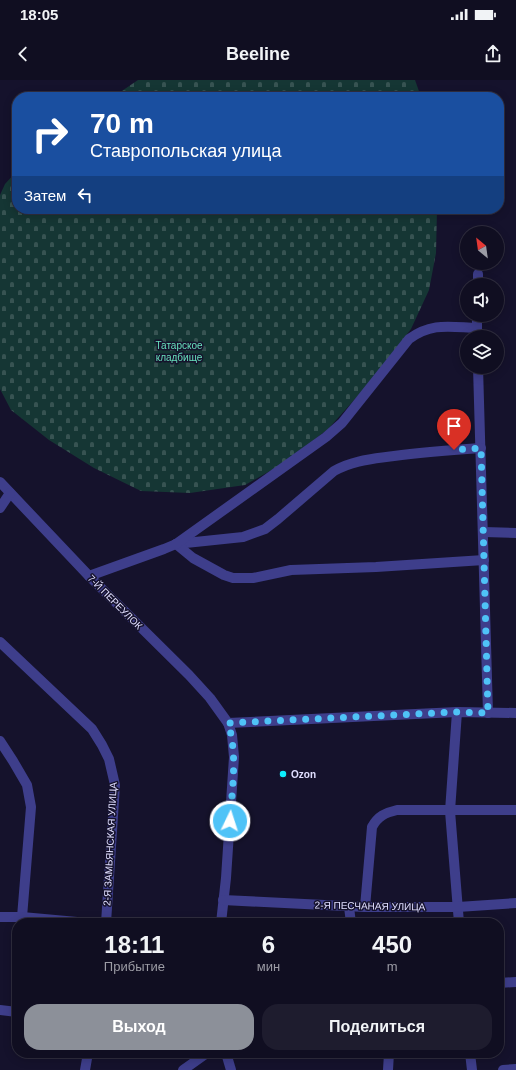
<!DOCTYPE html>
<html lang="ru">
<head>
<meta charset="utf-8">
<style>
	body { margin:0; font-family:Arial,sans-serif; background:#1e1c2e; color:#f1f3f6; height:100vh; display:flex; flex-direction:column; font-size:15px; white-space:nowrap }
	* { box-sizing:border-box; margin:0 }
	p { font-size:13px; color:#9c9ca5 }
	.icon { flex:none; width:22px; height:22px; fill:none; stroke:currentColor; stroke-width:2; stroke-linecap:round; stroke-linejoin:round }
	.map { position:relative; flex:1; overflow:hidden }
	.side { position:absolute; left:12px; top:838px; width:492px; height:140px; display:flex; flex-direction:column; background:#100e21; border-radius:16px; box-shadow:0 2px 10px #0003,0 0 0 1px #302e3f }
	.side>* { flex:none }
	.guide { position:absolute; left:12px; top:12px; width:492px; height:122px; border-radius:16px; box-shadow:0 2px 10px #0003,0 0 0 1px #302e3f; background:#1a4fa0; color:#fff; overflow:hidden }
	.needle { width:26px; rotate:331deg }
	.buttons { position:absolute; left:460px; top:146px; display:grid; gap:8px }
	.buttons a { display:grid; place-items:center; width:44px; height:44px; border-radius:50%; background:#100e21; box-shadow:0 2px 10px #0003,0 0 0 1px #302e3f; font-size:20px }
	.pin { position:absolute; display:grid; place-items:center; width:34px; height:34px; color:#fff; margin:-41px -17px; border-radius:50% 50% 50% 0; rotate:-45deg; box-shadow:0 0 4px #0007 }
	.pin .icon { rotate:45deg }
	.me { position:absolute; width:44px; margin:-22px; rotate:4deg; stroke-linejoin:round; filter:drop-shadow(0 0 3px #0008) }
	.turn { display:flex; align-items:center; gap:14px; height:84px; padding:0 12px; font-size:18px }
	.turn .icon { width:52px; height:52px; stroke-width:2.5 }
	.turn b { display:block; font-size:28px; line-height:34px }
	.then { display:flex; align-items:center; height:38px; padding:0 12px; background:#0003; gap:8px; font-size:15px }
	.eta { display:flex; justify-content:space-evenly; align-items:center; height:68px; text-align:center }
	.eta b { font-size:24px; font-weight:700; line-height:28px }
	.action { display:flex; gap:8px; margin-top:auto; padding:8px 12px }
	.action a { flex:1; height:46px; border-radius:16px; background:#8c9099; color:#fff; font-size:16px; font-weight:700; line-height:46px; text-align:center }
	.action a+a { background:#1e1c2e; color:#f1f3f6 }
	.status { display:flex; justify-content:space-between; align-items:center; height:28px; padding:0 20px; background:#100e21; direction:ltr }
	.status svg { height:11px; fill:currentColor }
	header { display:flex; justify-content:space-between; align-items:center; height:52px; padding:0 12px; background:#100e21; font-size:18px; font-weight:700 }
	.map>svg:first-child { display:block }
</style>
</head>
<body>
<div class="status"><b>18:05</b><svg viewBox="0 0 49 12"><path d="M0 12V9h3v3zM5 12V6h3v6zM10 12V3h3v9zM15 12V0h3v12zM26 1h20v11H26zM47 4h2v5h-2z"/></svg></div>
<header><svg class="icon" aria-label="back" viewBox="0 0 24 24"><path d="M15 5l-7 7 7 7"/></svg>Beeline<svg class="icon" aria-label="share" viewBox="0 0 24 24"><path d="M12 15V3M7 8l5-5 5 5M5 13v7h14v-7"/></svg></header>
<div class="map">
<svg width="516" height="990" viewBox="0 0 516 990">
	<defs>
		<pattern id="cemetery-stones" width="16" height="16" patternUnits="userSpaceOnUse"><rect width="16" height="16" fill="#153634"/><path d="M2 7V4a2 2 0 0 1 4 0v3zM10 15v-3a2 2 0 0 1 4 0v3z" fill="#375352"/></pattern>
	</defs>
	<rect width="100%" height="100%" fill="#15122c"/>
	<g fill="url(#cemetery-stones)">
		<path d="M 138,0 L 415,0 L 421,17 L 113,17 Z"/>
		<path d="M 17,91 L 17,129 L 437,129 L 436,173 L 429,210 L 411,249 L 372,300 L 328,349 L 284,383 L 245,405 L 190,413 L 141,411 L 94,388 L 49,360 L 11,330 L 0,309 L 0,115 L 5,104 Z"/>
	</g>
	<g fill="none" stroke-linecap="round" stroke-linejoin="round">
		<g stroke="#3e3e8b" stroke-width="10">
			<path d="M 478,205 L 478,194"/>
			<path d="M 477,235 L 477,257"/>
			<path d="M 478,287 L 488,633"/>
			<path d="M 0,402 L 89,496 L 189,595 L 210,618 L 228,643 L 232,655 L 234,677 L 226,798 L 221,843"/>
			<path d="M 0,428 L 10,413"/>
			<path d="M 484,452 L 516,453"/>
			<path d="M 176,464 L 243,457 L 265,449 L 278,439 L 334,391 C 353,380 373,379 394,376 C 423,372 452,370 481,368"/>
			<path d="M 176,464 L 193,478 L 224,495 L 233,498 L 253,498 L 291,490 L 376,487 L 484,480"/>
			<path d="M 89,496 L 164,469 L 176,464 L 326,357 L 342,343 L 409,259 C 432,242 450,247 477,248"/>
			<path d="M 0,562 L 92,649 L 102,665 L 109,679 L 115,705 L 106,843"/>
			<path d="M 457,632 L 450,731 L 459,843"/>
			<path d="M 228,643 L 457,632 L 516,633"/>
			<path d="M 0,661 L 13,681 L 27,705 L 31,727 L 22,837"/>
			<path d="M 223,820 L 365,827 L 458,827 L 516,823"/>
			<path d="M 349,827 L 351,843"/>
			<path d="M 365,827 L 372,747 C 378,736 385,733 397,730 L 516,730"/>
			<path d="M 0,837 L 22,837 L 88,843"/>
			<path d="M 499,903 L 516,902"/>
			<path d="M 0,930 L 17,932"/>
			<path d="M 226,973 L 231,990"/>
			<path d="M 470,973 L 472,990"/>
			<path d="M 85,990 L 88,973"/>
			<path d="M 183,990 L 207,973"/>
			<path d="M 388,990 L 389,973"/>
			<path d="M 503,990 L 516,989"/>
		</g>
	</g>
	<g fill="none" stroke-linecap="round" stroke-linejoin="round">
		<path stroke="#4fc3f7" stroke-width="7" stroke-dasharray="0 12.6" d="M 230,741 C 232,709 238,674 228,643 L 457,632 L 488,633 L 481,368 L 454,370"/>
	</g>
	<circle fill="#0ceefc" stroke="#15122c" stroke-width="1.5" cx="283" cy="694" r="4"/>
	<g text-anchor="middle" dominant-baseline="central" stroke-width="3" stroke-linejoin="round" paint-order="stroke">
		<g font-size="10" fill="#68e0bd" stroke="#15122c">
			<text x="179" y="265">Татарское<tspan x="179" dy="12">кладбище</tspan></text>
		</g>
		<g font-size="10" fill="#e0deff" stroke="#15122c">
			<text transform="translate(115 522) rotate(45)">7-Й ПЕРЕУЛОК</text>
			<text transform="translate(110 764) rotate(-87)">2-Я ЗАМЬЯНСКАЯ УЛИЦА</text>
			<text transform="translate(370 826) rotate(1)">2-Я ПЕСЧАНАЯ УЛИЦА</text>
		</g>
		<g font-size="10" font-weight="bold" fill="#e0deff" stroke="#15122c" text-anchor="start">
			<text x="291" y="694">Ozon</text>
		</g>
	</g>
</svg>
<div class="buttons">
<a><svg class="needle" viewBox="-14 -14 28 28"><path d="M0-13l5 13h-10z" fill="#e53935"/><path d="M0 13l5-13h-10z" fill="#9c9ca5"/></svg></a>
<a><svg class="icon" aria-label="sound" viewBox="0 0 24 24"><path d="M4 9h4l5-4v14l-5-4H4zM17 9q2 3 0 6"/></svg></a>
<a><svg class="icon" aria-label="layers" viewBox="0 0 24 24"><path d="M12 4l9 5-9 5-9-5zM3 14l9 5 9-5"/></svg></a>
</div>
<div class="pin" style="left:454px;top:370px;background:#d93025"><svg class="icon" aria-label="arrive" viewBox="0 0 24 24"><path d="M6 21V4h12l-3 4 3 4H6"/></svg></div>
<svg class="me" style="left:230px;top:741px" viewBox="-20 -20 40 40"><circle r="17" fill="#4fc3f7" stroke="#fff" stroke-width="3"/><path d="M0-11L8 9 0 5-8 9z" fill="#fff"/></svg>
<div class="guide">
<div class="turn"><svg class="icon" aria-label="right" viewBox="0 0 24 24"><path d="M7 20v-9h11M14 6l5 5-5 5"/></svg><div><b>70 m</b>Ставропольская улица</div></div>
<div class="then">Затем<svg class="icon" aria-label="left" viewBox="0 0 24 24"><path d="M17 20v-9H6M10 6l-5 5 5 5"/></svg></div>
</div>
<section class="side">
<div class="eta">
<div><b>18:11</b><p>Прибытие</p></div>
<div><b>6</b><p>мин</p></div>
<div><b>450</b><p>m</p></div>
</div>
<div class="action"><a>Выход</a><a>Поделиться</a></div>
</section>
</div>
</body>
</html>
